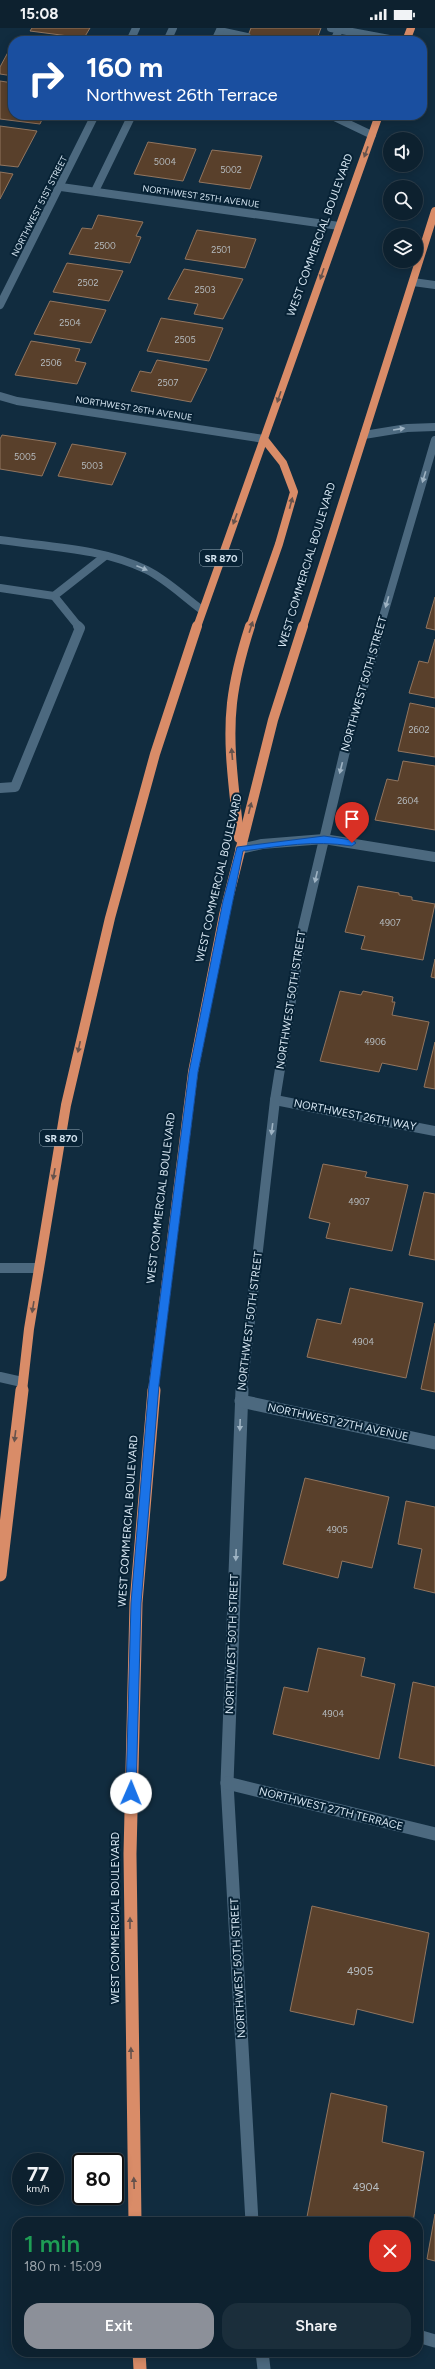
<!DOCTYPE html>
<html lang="en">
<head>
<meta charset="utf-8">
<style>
	body { margin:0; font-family:Figtree,sans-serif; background:#1b2e3b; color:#f1f3f6; height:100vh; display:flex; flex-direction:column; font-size:15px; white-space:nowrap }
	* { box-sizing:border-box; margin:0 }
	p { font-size:13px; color:#9aa3aa }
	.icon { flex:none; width:22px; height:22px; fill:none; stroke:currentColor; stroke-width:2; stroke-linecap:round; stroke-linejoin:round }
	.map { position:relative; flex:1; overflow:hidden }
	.panel { position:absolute; left:12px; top:2189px; width:411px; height:140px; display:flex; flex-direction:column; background:#0d212f; border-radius:16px; box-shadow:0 2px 10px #0003,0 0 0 1px #2d3e4b }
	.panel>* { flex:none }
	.banner { position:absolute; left:8px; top:8px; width:419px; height:84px; border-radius:16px; box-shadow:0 2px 10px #0003,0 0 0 1px #2d3e4b; background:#1a4fa0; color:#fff; overflow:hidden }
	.buttons { position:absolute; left:383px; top:104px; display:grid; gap:8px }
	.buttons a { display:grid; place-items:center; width:40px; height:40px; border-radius:50%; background:#0d212f; box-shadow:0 2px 10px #0003,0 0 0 1px #2d3e4b; font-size:20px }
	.speed { position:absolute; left:12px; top:2125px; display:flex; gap:8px; font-size:20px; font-weight:700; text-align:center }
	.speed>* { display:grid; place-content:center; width:52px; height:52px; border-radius:50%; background:#0d212f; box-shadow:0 2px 10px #0003,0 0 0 1px #2d3e4b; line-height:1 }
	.speed small { font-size:10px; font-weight:400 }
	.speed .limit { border:2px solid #111; border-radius:6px; background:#fff; color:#111 }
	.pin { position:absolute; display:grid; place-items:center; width:34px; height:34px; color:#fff; margin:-41px -17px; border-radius:50% 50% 50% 0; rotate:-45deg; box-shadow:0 0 4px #0007 }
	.pin .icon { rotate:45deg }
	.me { position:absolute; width:44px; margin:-22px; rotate:1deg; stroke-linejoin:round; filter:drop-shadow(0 0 3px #0008) }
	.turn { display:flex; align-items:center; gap:14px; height:84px; padding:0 12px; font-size:18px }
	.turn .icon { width:52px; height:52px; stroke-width:2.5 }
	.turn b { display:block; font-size:28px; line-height:34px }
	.round { display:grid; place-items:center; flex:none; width:42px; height:42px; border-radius:16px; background:#1b2e3b }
	.summary { display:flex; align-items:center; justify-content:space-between; height:68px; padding:0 12px }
	h1 { font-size:24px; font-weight:600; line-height:30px; color:#1e9e55 }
	.button { display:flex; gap:8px; margin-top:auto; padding:8px 12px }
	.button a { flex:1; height:46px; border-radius:16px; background:#8c9099; color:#fff; font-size:16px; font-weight:600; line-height:46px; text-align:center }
	.button a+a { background:#1b2e3b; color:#f1f3f6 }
	.status { display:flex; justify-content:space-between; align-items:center; height:28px; padding:0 20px; background:#0d212f; direction:ltr }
	.status svg { height:11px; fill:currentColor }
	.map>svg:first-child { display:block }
</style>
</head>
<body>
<div class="status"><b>15:08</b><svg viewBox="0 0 49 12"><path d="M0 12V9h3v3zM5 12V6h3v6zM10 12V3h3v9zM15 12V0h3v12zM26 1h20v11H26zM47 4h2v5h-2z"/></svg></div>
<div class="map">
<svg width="435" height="2341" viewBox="0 0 435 2341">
	<rect width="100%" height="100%" fill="#112c3f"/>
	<g fill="#59402b" stroke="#91755f">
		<path d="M 32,0 L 90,0 L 84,10 L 30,3 Z"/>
		<path d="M 251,0 L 321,0 L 316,13 L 246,13 Z"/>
		<path d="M 13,15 L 13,48 L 0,46 L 0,39 Z"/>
		<path d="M 0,53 L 13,55 L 13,87 L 44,87 L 40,96 L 0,91 Z"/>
		<path d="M 0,98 L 37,103 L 18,139 L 0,137 Z"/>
		<path d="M 148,114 L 196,121 L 183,153 L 134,146 Z"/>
		<path d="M 212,122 L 262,128 L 250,161 L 199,154 Z"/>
		<path d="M 0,144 L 13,146 L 0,171 Z"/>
		<path d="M 98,187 L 143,194 L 136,208 L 141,209 L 130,235 L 69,226 L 82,200 L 92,201 Z"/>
		<path d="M 197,202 L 256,211 L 245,240 L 185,231 Z"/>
		<path d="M 67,235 L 123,243 L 109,273 L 53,264 Z"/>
		<path d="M 184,241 L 243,251 L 223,291 L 194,286 L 198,276 L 168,271 Z"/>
		<path d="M 50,273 L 106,282 L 91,315 L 34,306 Z"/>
		<path d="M 161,290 L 223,300 L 209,333 L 147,323 Z"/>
		<path d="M 31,313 L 80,321 L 75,333 L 86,335 L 77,356 L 15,347 Z"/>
		<path d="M 157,332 L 207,341 L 191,374 L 131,363 L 140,343 L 151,345 Z"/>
		<path d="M 2,407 L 56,415 L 42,448 L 0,441 L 0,411 Z"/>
		<path d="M 72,416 L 126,425 L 112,457 L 58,448 Z"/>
		<path d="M 435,569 L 435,602 L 426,600 Z"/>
		<path d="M 435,611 L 435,670 L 409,665 L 419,633 L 428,635 Z"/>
		<path d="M 410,675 L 435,680 L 435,729 L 398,723 Z"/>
		<path d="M 403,733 L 435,738 L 435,802 L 375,792 L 387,751 L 398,753 Z"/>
		<path d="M 358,858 L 399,865 L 399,867 L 412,869 L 412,872 L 435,876 L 423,932 L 361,921 L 365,908 L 345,904 Z"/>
		<path d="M 435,931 L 435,950 L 431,949 Z"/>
		<path d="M 340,963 L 361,967 L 363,963 L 393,969 L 392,974 L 395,974 L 392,987 L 429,994 L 417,1042 L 382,1035 L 379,1044 L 320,1033 Z"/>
		<path d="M 435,1014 L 435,1061 L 424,1059 Z"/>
		<path d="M 323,1136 L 367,1144 L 365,1149 L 408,1157 L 392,1223 L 326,1210 L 330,1195 L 309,1190 Z"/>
		<path d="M 424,1164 L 435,1166 L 435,1232 L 409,1227 Z"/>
		<path d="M 350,1260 L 423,1275 L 406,1350 L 307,1329 L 317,1291 L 341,1296 Z"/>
		<path d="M 435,1295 L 435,1364 L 421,1361 Z"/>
		<path d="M 305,1450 L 389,1469 L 372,1540 L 342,1533 L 338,1550 L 283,1536 Z"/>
		<path d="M 406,1473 L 435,1479 L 435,1565 L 414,1560 L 422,1521 L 398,1516 Z"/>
		<path d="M 318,1620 L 365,1630 L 361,1648 L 395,1656 L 379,1731 L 273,1706 L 284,1659 L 308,1664 Z"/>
		<path d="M 413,1654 L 435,1659 L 435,1738 L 399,1730 Z"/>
		<path d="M 312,1878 L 429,1905 L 413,1995 L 357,1981 L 354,1997 L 290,1983 Z"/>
		<path d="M 331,2065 L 387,2078 L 382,2114 L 424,2124 L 413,2194 L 306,2194 Z"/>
		<path d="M 435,2186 L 435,2233 L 427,2231 Z"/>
	</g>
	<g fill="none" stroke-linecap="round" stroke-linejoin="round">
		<g stroke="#4c697f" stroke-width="8">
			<path d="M 331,0 L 400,13"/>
			<path d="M 220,3 L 247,9"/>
			<path d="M 215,13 L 221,0"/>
			<path d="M 334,13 L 339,2"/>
			<path d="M 330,87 L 372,107"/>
			<path d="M 413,254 L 435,257"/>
			<path d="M 0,512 C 49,519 102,520 147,542 C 167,552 184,569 202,582"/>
			<path d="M 0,560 L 54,568"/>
			<path d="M 79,599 L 54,568 L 105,528"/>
		</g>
		<g stroke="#4c697f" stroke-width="10">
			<path d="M 0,760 L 15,759 L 80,600 L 78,598"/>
			<path d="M 0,1240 L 39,1240"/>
			<path d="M 0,1349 L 22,1354"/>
		</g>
		<g stroke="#4c697f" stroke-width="8">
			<path d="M 130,13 L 136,0"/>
			<path d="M 167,13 L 173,0"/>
			<path d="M 61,159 L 339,198"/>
			<path d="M 95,163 L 132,87"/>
			<path d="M 0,277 L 95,87"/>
			<path d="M 0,368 L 17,373 L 264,411"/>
			<path d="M 364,407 L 407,400 L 435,399"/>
			<path d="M 380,599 L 435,412"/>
		</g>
		<g stroke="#4c697f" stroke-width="10">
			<path d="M 240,821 L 262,816 L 324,811 L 435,829"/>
			<path d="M 275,1072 L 435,1103"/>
			<path d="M 242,1363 L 275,1072 L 302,904 L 350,702 L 381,598"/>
		</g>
		<g stroke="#4c697f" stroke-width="13">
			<path d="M 242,1362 L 227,1755 L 252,2194"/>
			<path d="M 241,1373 L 435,1415"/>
			<path d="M 227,1755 L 435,1806"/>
			<path d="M 418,2308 L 435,2313"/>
			<path d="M 262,2324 L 264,2341"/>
		</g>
		<g stroke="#d98c68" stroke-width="8">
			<path d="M 406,13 L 411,0"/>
			<path d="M 197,599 L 379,87"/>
			<path d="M 250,599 L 279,516 L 294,464 L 283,435 L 264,411"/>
			<path d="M 303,599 L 435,183"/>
		</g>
		<g stroke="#d98c68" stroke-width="10">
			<path d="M 239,810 C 235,765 227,720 232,675 C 235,649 242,623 250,598"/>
			<path d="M 22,1363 L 29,1301 L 66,1077 L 110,890 L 155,726 L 197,598"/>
			<path d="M 153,1363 L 193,1044 L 224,887 L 273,692 L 303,598"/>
		</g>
		<g stroke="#d98c68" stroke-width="13">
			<path d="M 0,1547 L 22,1362"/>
			<path d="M 135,2194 L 130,1826 L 136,1575 L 154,1362"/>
			<path d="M 139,2324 L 140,2341"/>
		</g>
	</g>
	<defs><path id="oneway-solid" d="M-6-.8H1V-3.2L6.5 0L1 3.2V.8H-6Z"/></defs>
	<g fill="#65524c">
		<use href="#oneway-solid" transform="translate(366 124) rotate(110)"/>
		<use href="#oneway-solid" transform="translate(322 246) rotate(109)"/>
		<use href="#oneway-solid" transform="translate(279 369) rotate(109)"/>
		<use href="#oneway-solid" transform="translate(291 475) rotate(-75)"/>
		<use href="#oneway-solid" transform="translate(235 491) rotate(110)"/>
		<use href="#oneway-solid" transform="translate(251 599) rotate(-72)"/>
		<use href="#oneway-solid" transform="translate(232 726) rotate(-95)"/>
		<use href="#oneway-solid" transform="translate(250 780) rotate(-76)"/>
		<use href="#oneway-solid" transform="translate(79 1019) rotate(102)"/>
		<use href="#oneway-solid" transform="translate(54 1146) rotate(100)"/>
		<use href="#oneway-solid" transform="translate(33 1279) rotate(99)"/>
		<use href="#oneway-solid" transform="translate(15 1408) rotate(97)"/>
		<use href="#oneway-solid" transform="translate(130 1895) rotate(-90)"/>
		<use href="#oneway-solid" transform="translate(131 2025) rotate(-91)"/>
		<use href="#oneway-solid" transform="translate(134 2155) rotate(-92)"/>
	</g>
	<g fill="#9eb3c3">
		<use href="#oneway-solid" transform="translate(399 401) rotate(-9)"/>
		<use href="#oneway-solid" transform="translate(424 449) rotate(107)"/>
		<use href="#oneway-solid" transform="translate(142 540) rotate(22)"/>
		<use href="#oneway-solid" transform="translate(387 574) rotate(106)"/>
		<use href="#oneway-solid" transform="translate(341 740) rotate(104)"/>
		<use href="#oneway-solid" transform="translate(316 849) rotate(103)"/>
		<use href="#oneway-solid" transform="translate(272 1101) rotate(97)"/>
		<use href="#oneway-solid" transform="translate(240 1397) rotate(92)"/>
		<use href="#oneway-solid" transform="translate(236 1527) rotate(92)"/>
	</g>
	<path fill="#1a73e8" stroke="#114b97" d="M 324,808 L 352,812 L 356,815 L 352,818 C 312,812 283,818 243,823 L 198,1044 L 159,1357 L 141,1575 L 136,1765 L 131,1770 L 126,1765 L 131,1575 L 149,1357 L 189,1044 L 223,873 L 237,819 Z"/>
	<g text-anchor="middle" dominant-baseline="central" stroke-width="4" stroke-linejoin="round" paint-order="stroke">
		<g font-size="9" fill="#b6bcc0">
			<text x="165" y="133">5004</text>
			<text x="231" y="141">5002</text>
			<text x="105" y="217">2500</text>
			<text x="221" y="221">2501</text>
			<text x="88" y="254">2502</text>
			<text x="205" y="261">2503</text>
			<text x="70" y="294">2504</text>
			<text x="185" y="311">2505</text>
			<text x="51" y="334">2506</text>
			<text x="168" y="354">2507</text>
			<text x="25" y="428">5005</text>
			<text x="92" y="437">5003</text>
			<text x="419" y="701">2602</text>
			<text x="408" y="772">2604</text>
			<text x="390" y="894">4907</text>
			<text x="375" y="1013">4906</text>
			<text x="359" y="1173">4907</text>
			<text x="363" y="1313">4904</text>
			<text x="337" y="1501">4905</text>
			<text x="333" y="1685">4904</text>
		</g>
		<g font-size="9" fill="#d5e5f1" stroke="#072235">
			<text transform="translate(201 168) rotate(8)">NORTHWEST 25TH AVENUE</text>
			<text transform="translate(39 178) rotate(-63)">NORTHWEST 51ST STREET</text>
			<text transform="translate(134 380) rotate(9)">NORTHWEST 26TH AVENUE</text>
		</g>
		<g fill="#072235" stroke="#97aab9" stroke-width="1">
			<rect x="200" y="522" width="42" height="16" rx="3"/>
			<rect x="40" y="1102" width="42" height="16" rx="3"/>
		</g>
		<g font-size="10" font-weight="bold" fill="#d5e5f1">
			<text x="221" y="530">SR 870</text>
			<text x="61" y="1110">SR 870</text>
		</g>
		<g font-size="11" fill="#d5e5f1" stroke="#072235">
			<text transform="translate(320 207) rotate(-70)">WEST COMMERCIAL BOULEVARD</text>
			<text transform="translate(307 537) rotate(-73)">WEST COMMERCIAL BOULEVARD</text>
			<text transform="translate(364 656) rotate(-74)">NORTHWEST 50TH STREET</text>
			<text transform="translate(219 850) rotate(-77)">WEST COMMERCIAL BOULEVARD</text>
			<text transform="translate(291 972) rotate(-81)">NORTHWEST 50TH STREET</text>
			<text transform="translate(355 1087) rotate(11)">NORTHWEST 26TH WAY</text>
			<text transform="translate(161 1170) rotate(-83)">WEST COMMERCIAL BOULEVARD</text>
			<text transform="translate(250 1293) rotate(-83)">NORTHWEST 50TH STREET</text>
			<text transform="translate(338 1394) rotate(12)">NORTHWEST 27TH AVENUE</text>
			<text transform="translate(128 1493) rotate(-86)">WEST COMMERCIAL BOULEVARD</text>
			<text transform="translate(232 1616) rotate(-88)">NORTHWEST 50TH STREET</text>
			<text transform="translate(331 1781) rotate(14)">NORTHWEST 27TH TERRACE</text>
			<text transform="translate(115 1890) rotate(-90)">WEST COMMERCIAL BOULEVARD</text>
			<text transform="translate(238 1940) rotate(-93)">NORTHWEST 50TH STREET</text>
		</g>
		<g font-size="11" fill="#b6bcc0">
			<text x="360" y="1943">4905</text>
			<text x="366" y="2159">4904</text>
		</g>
	</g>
</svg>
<div class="buttons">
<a><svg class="icon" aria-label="sound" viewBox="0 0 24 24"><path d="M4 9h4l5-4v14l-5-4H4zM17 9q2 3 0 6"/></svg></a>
<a><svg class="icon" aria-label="search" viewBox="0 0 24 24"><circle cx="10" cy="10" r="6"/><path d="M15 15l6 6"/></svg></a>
<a><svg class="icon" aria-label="layers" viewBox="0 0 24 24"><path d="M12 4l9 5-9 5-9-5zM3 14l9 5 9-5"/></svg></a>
</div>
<div class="speed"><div>77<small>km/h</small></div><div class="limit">80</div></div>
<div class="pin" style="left:352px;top:815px;background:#d93025"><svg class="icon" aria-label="arrive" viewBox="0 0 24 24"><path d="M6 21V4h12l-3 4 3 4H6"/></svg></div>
<svg class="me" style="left:131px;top:1765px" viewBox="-20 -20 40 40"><circle r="19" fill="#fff"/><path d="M0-13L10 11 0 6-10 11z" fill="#1a73e8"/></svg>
<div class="banner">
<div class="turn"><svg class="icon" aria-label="right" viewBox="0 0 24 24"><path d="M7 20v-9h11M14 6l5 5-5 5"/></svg><div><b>160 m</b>Northwest 26th Terrace</div></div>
</div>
<section class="panel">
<div class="summary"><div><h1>1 min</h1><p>180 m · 15:09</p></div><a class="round" style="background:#d93025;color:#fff"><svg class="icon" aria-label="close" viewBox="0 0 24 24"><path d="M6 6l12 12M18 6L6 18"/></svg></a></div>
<div class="button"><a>Exit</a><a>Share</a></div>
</section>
</div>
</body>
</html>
